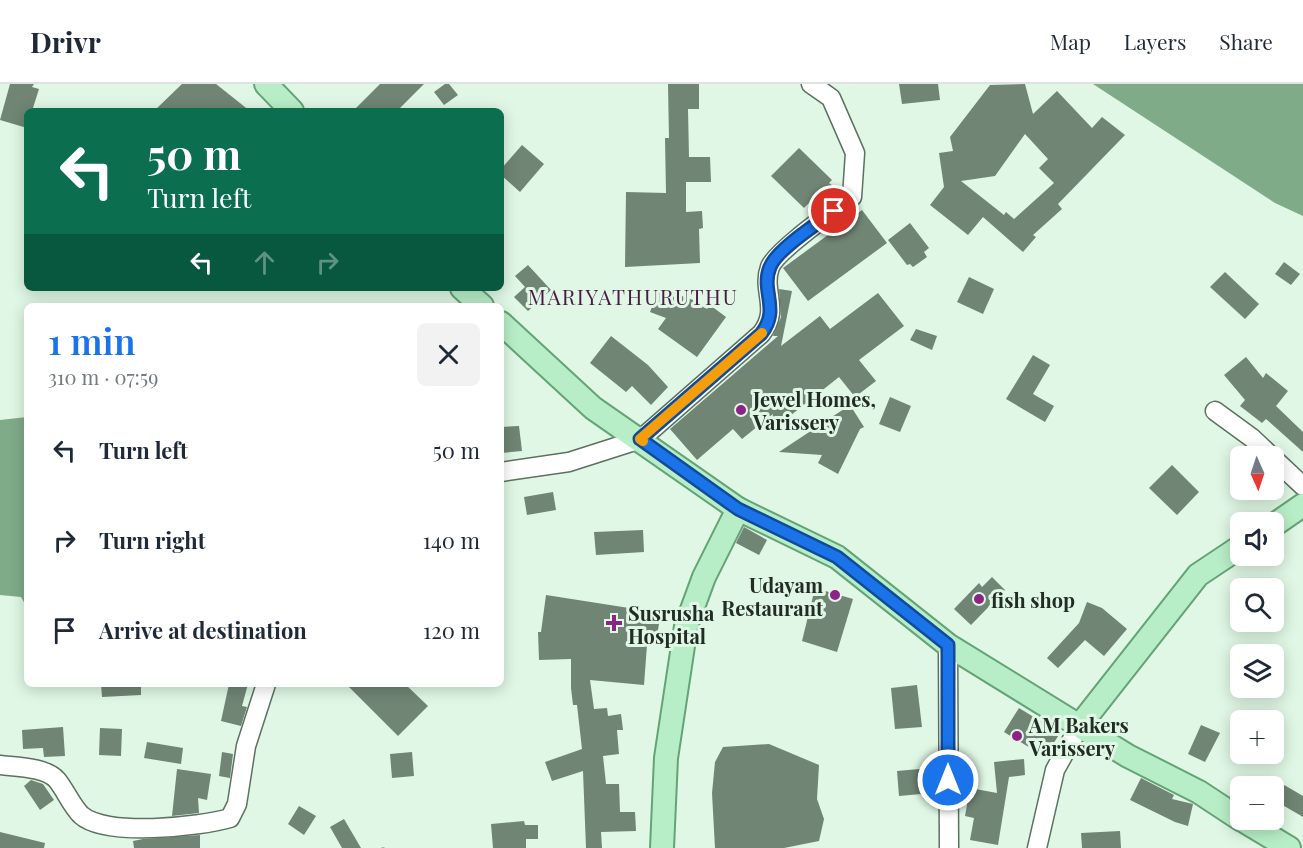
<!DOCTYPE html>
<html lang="en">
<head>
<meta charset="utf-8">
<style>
	body { margin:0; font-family:"Playfair Display",serif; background:#f2f2f3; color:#1f2937; height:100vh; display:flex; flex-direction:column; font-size:22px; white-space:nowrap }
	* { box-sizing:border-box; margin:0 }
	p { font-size:20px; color:#747a83 }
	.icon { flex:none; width:33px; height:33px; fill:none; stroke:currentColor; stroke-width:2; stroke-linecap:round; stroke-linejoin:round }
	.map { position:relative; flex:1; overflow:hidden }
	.panel { position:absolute; left:24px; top:219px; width:480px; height:384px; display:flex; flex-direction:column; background:#fff; border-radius:9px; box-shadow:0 3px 15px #0003 }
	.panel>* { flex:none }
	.hud { position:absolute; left:24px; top:24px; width:480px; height:183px; border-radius:9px; box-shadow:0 3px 15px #0003; background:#0b6e4f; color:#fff; overflow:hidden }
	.needle { width:39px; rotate:177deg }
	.controls { position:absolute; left:1230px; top:362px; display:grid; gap:12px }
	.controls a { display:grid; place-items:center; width:54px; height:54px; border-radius:9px; background:#fff; box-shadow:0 3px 15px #0003; font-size:30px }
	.pin { position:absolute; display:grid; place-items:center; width:51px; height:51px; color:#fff; margin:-26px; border:3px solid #fff; border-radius:50%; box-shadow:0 2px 6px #0007 }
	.me { position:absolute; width:66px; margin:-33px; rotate:0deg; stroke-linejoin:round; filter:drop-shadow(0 0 4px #0008) }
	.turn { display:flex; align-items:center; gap:21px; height:126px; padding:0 24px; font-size:27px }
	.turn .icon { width:78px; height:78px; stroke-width:2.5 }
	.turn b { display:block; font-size:42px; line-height:51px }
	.lanes { display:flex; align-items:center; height:57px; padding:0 24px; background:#0003; justify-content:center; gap:30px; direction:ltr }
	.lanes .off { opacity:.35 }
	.round { display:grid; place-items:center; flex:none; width:63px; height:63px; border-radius:9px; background:#f2f2f3 }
	.head { display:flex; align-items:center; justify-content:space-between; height:102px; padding:0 24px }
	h1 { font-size:36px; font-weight:600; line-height:45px; color:#1a73e8 }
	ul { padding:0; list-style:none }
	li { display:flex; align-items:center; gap:18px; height:90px; padding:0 24px }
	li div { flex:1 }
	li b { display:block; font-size:22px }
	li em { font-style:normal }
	header { display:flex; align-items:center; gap:36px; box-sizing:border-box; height:84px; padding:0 30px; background:#fff; border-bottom:2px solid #e0e1e3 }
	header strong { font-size:28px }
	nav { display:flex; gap:33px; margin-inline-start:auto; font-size:21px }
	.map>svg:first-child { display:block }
</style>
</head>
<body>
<header>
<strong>Drivr</strong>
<nav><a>Map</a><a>Layers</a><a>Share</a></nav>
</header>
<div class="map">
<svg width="1303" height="764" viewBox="0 0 1303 764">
	<rect width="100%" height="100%" fill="#dff7e4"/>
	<g fill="#7fab89">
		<path d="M 1093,0 L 1303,0 L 1303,132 L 1275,119 Z"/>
		<path d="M 27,333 L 27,524 L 21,513 L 0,511 L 0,336 Z"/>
	</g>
	<g fill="#708574" fill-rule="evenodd">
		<path d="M 10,0 L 34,0 L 32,3 L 39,5 L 32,27 L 27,27 L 27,44 L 0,36 Z"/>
		<path d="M 182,0 L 216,0 L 250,27 L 154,27 Z"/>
		<path d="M 380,0 L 424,0 L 397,27 L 353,27 Z"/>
		<path d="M 445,0 L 449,0 L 458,11 L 444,21 L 434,8 Z"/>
		<path d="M 668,0 L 699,0 L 699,25 L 688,25 L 689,73 L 710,73 L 711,98 L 686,98 L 686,128 L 702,127 L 703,144 L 699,145 L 700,179 L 625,183 L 626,108 L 666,109 L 665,54 L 669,54 Z"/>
		<path d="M 899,0 L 938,0 L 940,16 L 902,20 Z"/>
		<path d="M 1025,0 L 1033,30 L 1057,7 L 1092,44 L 1102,33 L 1125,51 L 1058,120 L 1062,125 L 1033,151 L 1036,153 L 1023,168 L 983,133 L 968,151 L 930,121 L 944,103 L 939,69 L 953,67 L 950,53 L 990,1 ZM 1025,50 L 1048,75 L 1039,84 L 1054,99 L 1014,135 L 1006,128 L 1004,131 L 961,97 L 995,92 Z"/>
		<path d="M 522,61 L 544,80 L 520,108 L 501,91 L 501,85 Z"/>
		<path d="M 799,64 L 832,96 L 829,99 L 833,102 L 817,119 L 812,116 L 804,124 L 771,92 Z"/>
		<path d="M 862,126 L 887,159 L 808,217 L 783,184 Z"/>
		<path d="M 910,139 L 929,164 L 924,168 L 927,173 L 913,183 L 910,180 L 907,181 L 888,156 Z"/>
		<path d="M 1284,178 L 1300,190 L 1291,201 L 1275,190 Z"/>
		<path d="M 528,181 L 551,206 L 528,227 L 514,213 L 525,203 L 515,192 Z"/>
		<path d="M 1225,188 L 1259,220 L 1245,235 L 1210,203 Z"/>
		<path d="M 969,193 L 994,205 L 983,230 L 957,218 Z"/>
		<path d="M 659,204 L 696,217 L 707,225 L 710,221 L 726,233 L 697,273 L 658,245 L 666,234 L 650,228 Z"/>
		<path d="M 779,205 L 792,207 L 781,262 L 820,232 L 830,245 L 878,209 L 904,242 L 859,276 L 876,297 L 855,313 L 839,293 L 771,347 L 773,330 L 742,355 L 733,345 L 697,376 L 670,345 L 778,252 L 773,252 L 781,233 Z"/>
		<path d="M 916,245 L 937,252 L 932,266 L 910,256 Z"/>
		<path d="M 611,252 L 648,281 L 668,303 L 651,321 L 632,302 L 626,308 L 590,279 Z"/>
		<path d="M 1033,271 L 1050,281 L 1033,310 L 1054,322 L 1045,338 L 1006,315 Z"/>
		<path d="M 1246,273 L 1263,294 L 1266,289 L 1288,307 L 1276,322 L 1303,348 L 1303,368 L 1266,335 L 1262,339 L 1240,322 L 1245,316 L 1224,291 Z"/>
		<path d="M 890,313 L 911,322 L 900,348 L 879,340 Z"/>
		<path d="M 850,321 L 864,343 L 860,345 L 838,390 L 818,379 L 822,371 L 779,368 Z"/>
		<path d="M 519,342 L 522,367 L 501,369 L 501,343 Z"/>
		<path d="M 1172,381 L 1199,408 L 1177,431 L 1149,404 Z"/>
		<path d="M 553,408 L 556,426 L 527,431 L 524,413 Z"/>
		<path d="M 744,443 L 767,456 L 759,471 L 736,459 Z"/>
		<path d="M 643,446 L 644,468 L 596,471 L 594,448 Z"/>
		<path d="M 992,493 L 1005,506 L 971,541 L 954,525 L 979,499 L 982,503 Z"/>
		<path d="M 815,504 L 853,515 L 837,568 L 802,557 Z"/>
		<path d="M 546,511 L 661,529 L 655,562 L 647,561 L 644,601 L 590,596 L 594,625 L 607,624 L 608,632 L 621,630 L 623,646 L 617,646 L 619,670 L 603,672 L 606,700 L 619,700 L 620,728 L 635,728 L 636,747 L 601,748 L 602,764 L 586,764 L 583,687 L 552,697 L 545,678 L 582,665 L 577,621 L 573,621 L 571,604 L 571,575 L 539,576 L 538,548 L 541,548 Z"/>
		<path d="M 1087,518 L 1102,524 L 1127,545 L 1104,572 L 1085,556 L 1058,584 L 1047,574 L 1079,539 Z"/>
		<path d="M 101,600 L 141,600 L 141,611 L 102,613 Z"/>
		<path d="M 229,600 L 248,600 L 242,622 L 247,623 L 241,642 L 221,637 Z"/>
		<path d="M 346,600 L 405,600 L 428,622 L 398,652 Z"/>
		<path d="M 917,601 L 922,643 L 895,645 L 891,604 Z"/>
		<path d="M 1019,624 L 1060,649 L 1045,673 L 1004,648 Z"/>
		<path d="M 1201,641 L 1220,649 L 1205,678 L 1188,670 Z"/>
		<path d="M 63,643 L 65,672 L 44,673 L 43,664 L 23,665 L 22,646 Z"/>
		<path d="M 100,644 L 122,645 L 121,672 L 99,671 Z"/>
		<path d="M 147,658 L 183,664 L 181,680 L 144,674 Z"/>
		<path d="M 769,660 L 819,681 L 817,715 L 824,735 L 819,757 L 784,764 L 715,764 L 712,709 L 715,678 L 723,663 Z"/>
		<path d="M 222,668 L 233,670 L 230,694 L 219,692 Z"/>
		<path d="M 412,668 L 414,692 L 392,694 L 390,670 Z"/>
		<path d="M 1024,675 L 1025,691 L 1009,693 L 998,761 L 970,756 L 974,734 L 965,732 L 970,704 L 997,709 L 994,678 Z"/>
		<path d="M 930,684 L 932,709 L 899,712 L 897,687 Z"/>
		<path d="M 177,685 L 211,690 L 207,716 L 198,714 L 199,729 L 172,732 Z"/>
		<path d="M 1141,694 L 1174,711 L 1172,715 L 1193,720 L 1188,742 L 1175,738 L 1130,716 Z"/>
		<path d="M 1274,695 L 1303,712 L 1303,733 L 1274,716 Z"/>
		<path d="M 31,696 L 43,700 L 54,716 L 40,726 L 24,702 Z"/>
		<path d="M 299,722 L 316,732 L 304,751 L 288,740 Z"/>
		<path d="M 344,735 L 361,764 L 342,764 L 330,743 Z"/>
		<path d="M 524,737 L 525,741 L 538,741 L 538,755 L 526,755 L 526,764 L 493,764 L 491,740 Z"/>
		<path d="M 1120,747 L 1121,764 L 1082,764 L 1081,749 Z"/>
		<path d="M 0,748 L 45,759 L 44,764 L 0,764 Z"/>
		<path d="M 200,751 L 200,764 L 134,764 L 133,757 L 143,755 Z"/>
	</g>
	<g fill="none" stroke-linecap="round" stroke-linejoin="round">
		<defs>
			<g id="minor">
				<path d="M 1215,327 L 1252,354 L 1271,372"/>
				<path d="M 1274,375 L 1303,402"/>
				<path d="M 501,388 L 569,378 L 641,355 L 761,250 C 781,225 761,207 770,183 C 777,166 835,126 852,113 L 855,69 L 831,14 L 811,0"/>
				<path d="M 948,561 L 949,764"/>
				<path d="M 0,681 C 16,683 46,683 57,696 C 66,707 71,721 81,731 C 105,753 199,743 230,734 L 237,720 L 246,662 L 266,600"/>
				<path d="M 1037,764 L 1055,686 L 1080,641"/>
			</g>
			<g id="major">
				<path d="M 266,0 L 292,27"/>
				<path d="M 462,204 L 482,222"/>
				<path d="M 501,239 L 593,324 L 738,425 L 837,473 L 948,561 L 1128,672 L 1199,708 L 1240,735"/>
				<path d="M 1274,441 L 1303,421"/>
				<path d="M 1080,641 L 1198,491 L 1240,463"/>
				<path d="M 1241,735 L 1289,764"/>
				<path d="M 662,764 L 666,674 L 686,542 L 704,493 L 738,425"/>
			</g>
		</defs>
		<use href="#minor" stroke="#5c7160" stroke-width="21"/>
		<use href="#major" stroke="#64a375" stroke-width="26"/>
		<path stroke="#a5b9a9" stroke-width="3" stroke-dasharray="6 3" stroke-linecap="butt" d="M 383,764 L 383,763"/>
		<use href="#minor" stroke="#fff" stroke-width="18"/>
		<use href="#major" stroke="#b8eec7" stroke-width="22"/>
	</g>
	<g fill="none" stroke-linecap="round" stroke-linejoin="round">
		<defs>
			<path id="route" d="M 834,127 C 819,139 777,165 770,183 C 760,207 781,225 761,250 L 640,355 L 738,425 L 837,473 L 948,561 L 948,696"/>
		</defs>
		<use href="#route" stroke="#114b97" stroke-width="15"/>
		<use href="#route" stroke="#1a73e8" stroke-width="10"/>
		<path stroke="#f59e0b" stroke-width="10" d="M 643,357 L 640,355 L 762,249"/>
	</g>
	<g fill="#8e2386" stroke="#dff7e4" stroke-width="2">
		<circle cx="741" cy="326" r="6"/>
		<circle cx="835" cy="511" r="6"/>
		<circle cx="979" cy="515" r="6"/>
		<path d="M611 530h6v6h6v6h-6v6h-6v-6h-6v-6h6z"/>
		<circle cx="1017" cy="652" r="6"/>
	</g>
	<g text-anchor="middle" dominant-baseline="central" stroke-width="6" stroke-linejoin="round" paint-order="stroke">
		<g font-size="20" font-weight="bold" fill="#222b24" stroke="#dff7e4" text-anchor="start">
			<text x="753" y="314">Jewel Homes,<tspan x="753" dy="23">Varissery</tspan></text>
			<text x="823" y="500" text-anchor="end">Udayam<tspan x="823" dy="23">Restaurant</tspan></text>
			<text x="991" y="515">fish shop</text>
			<text x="628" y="528">Susrusha<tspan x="628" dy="23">Hospital</tspan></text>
			<text x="1029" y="640">AM Bakers<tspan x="1029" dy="23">Varissery</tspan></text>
		</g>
		<g font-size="21" letter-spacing="1.5" fill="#4c1947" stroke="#dff7e4">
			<text x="633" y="212">MARIYATHURUTHU</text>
		</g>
	</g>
</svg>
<div class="controls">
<a><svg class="needle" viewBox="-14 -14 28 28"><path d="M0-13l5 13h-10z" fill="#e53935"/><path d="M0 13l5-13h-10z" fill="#747a83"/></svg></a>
<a><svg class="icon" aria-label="sound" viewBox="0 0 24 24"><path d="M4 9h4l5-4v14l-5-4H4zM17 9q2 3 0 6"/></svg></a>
<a><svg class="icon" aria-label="search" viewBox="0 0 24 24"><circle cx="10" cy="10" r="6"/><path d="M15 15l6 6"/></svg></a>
<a><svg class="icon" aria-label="layers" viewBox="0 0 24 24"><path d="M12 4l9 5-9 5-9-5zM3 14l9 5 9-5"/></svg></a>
<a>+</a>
<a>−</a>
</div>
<div class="pin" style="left:834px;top:127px;background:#d93025"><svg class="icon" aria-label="arrive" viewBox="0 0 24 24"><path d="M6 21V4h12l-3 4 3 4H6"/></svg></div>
<svg class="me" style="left:948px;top:696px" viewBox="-20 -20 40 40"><circle r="17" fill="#1a73e8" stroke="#fff" stroke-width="3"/><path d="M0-11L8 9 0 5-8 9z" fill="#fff"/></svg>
<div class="hud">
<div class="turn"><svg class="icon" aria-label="left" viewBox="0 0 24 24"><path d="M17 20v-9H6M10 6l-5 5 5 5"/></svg><div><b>50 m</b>Turn left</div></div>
<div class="lanes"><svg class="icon" aria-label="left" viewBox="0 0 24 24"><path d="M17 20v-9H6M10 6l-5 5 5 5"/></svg><svg class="icon off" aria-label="ahead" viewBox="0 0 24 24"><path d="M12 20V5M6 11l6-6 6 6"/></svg><svg class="icon off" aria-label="right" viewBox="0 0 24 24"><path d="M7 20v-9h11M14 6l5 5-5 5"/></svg></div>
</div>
<section class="panel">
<div class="head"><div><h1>1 min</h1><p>310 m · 07:59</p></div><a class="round"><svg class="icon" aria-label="close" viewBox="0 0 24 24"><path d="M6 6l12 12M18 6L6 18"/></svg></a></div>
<ul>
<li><svg class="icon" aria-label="left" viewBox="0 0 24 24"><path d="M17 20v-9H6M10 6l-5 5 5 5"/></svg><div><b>Turn left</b></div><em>50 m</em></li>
<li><svg class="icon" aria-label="right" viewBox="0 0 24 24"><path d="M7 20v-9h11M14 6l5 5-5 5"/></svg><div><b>Turn right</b></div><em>140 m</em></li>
<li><svg class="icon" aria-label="arrive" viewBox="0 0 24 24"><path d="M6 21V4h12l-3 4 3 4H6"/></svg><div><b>Arrive at destination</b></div><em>120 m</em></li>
</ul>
</section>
</div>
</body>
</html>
